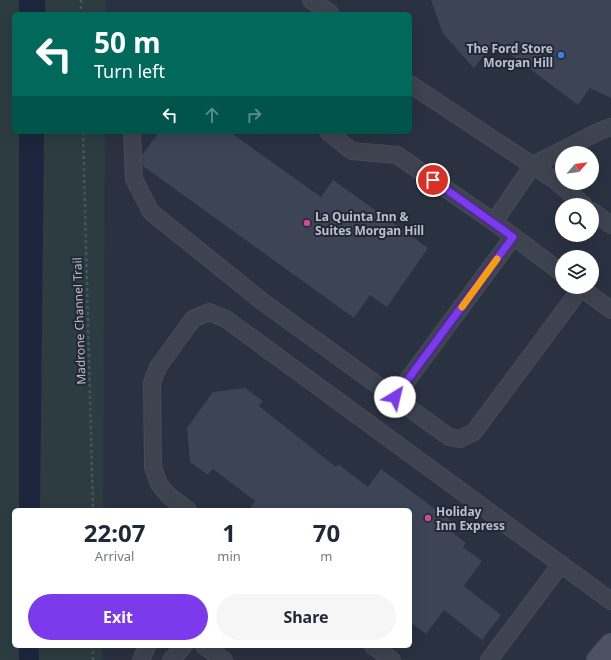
<!DOCTYPE html>
<html lang="en">
<head>
<meta charset="utf-8">
<style>
	body { margin:0; font-family:"Noto Sans",sans-serif; background:#f6f6f7; color:#1f2937; height:100vh; display:flex; flex-direction:column; font-size:15px; white-space:nowrap }
	* { box-sizing:border-box; margin:0 }
	p { font-size:13px; color:#747a83 }
	.icon { flex:none; width:22px; height:22px; fill:none; stroke:currentColor; stroke-width:2; stroke-linecap:round; stroke-linejoin:round }
	.map { position:relative; flex:1; overflow:hidden }
	.sheet { position:absolute; left:12px; top:508px; width:400px; height:140px; display:flex; flex-direction:column; background:#fff; border-radius:6px; box-shadow:0 4px 16px #0002 }
	.sheet>* { flex:none }
	.top-card { position:absolute; left:12px; top:12px; width:400px; height:122px; border-radius:6px; box-shadow:0 4px 16px #0002; background:#00695c; color:#fff; overflow:hidden }
	.needle { width:26px; rotate:62deg }
	.tools { position:absolute; left:555px; top:146px; display:grid; gap:8px }
	.tools a { display:grid; place-items:center; width:44px; height:44px; border-radius:50%; background:#fff; box-shadow:0 4px 16px #0002; font-size:20px }
	.pin { position:absolute; display:grid; place-items:center; width:34px; height:34px; color:#fff; margin:-17px; border:2px solid #fff; border-radius:50%; box-shadow:0 1px 4px #0007 }
	.me { position:absolute; width:44px; margin:-22px; rotate:36deg; stroke-linejoin:round; filter:drop-shadow(0 0 3px #0008) }
	.turn { display:flex; align-items:center; gap:14px; height:84px; padding:0 16px; font-size:18px }
	.turn .icon { width:52px; height:52px; stroke-width:2.5 }
	.turn b { display:block; font-size:28px; line-height:34px }
	.lanes { display:flex; align-items:center; height:38px; padding:0 16px; background:#0003; justify-content:center; gap:20px; direction:ltr }
	.lanes .off { opacity:.35 }
	.eta { display:flex; justify-content:space-evenly; align-items:center; height:68px; text-align:center }
	.eta b { font-size:24px; font-weight:700; line-height:28px }
	.primary-button { display:flex; gap:8px; margin-top:auto; padding:8px 16px }
	.primary-button a { flex:1; height:46px; border-radius:24px; background:#7c3aed; color:#fff; font-size:16px; font-weight:700; line-height:46px; text-align:center }
	.primary-button a+a { background:#f6f6f7; color:#1f2937 }
	.map>svg:first-child { display:block }
</style>
</head>
<body>
<div class="map">
<svg width="611" height="660" viewBox="0 0 611 660">
	<rect width="100%" height="100%" fill="#2a3140"/>
	<path fill="#2c3c41" d="M 0,0 L 106,0 L 106,14 L 14,14 L 14,132 L 105,132 L 103,510 L 14,510 L 14,646 L 102,646 L 102,660 L 0,660 Z"/>
	<g fill="#1d263e">
		<rect x="19" y="0" width="26" height="14"/>
		<path d="M 19,132 L 44,132 L 40,510 L 19,510 Z"/>
		<rect x="19" y="646" width="20" height="14"/>
	</g>
	<g fill="#3c4456">
		<path d="M 431,0 L 611,0 L 611,98 L 590,88 L 578,105 L 494,42 L 474,68 L 443,34 Z"/>
		<path d="M 159,132 L 230,132 L 321,197 L 333,180 L 428,248 L 387,307 L 370,295 L 354,318 L 143,166 L 142,155 Z"/>
		<path d="M 245,388 L 263,401 L 259,406 L 336,467 L 338,464 L 368,487 L 381,469 L 457,525 L 452,532 L 466,543 L 463,547 L 482,561 L 464,586 L 501,615 L 482,640 L 444,610 L 426,634 L 410,622 L 410,510 L 249,510 L 255,501 L 213,469 L 208,475 L 190,462 L 187,428 L 213,392 Z"/>
	</g>
	<g fill="none" stroke-linecap="round" stroke-linejoin="round">
		<defs>
			<g id="lane">
				<path d="M 311,0 L 330,13"/>
				<path d="M 410,84 L 556,181 L 584,205"/>
				<path d="M 132,132 L 134,179 L 151,212 L 263,302 L 449,437 L 460,439 L 474,432 L 581,288"/>
				<path d="M 328,132 L 352,151 L 397,155 L 494,222 L 533,165 L 600,131 L 611,127"/>
				<path d="M 592,211 L 611,225"/>
				<path d="M 494,222 L 562,273"/>
				<path d="M 580,287 L 611,310"/>
				<path d="M 395,397 L 513,237"/>
				<path d="M 188,510 L 169,496 L 159,484 L 153,467 L 152,383 L 158,367 L 193,319 L 209,312 L 226,319 L 611,601"/>
				<path d="M 204,646 L 224,660"/>
				<path d="M 373,646 L 392,660"/>
				<path d="M 141,660 L 147,646"/>
				<path d="M 171,660 L 184,646"/>
				<path d="M 489,660 L 561,564"/>
			</g>
			<path id="secondary" d="M 598,660 L 611,645"/>
		</defs>
		<use href="#lane" stroke="#474c5a" stroke-width="18"/>
		<use href="#secondary" stroke="#474c5a" stroke-width="24"/>
		<g stroke="#455559" stroke-width="2.5" stroke-dasharray="3 3" stroke-linecap="butt">
			<path d="M 81,0 L 81,14"/>
			<path d="M 83,132 L 93,510"/>
			<path d="M 93,660 L 93,646"/>
		</g>
		<use href="#lane" stroke="#3e4350" stroke-width="16"/>
		<use href="#secondary" stroke="#4c5263" stroke-width="22"/>
	</g>
	<g fill="none" stroke-linecap="round" stroke-linejoin="round">
		<defs>
			<path id="route" d="M 395,397 L 513,237 L 433,180"/>
		</defs>
		<use href="#route" stroke="#51269a" stroke-width="10"/>
		<use href="#route" stroke="#7c3aed" stroke-width="7"/>
		<path stroke="#f59e0b" stroke-width="7" d="M 462,307 L 497,259"/>
	</g>
	<circle fill="#3f7fe0" stroke="#222836" stroke-width="1.5" cx="561" cy="55" r="4"/>
	<g fill="#d1479c" stroke="#222836" stroke-width="1.5">
		<circle cx="307" cy="223" r="4"/>
		<circle cx="428" cy="518" r="4"/>
	</g>
	<g text-anchor="middle" dominant-baseline="central" stroke-width="4" stroke-linejoin="round" paint-order="stroke">
		<g font-size="12" font-weight="bold" fill="#bbbfca" stroke="#222836" text-anchor="start">
			<text x="553" y="48" text-anchor="end">The Ford Store<tspan x="553" dy="14">Morgan Hill</tspan></text>
			<text x="315" y="216">La Quinta Inn &amp;<tspan x="315" dy="14">Suites Morgan Hill</tspan></text>
			<text x="436" y="511">Holiday<tspan x="436" dy="14">Inn Express</tspan></text>
		</g>
		<g font-size="12" fill="#bbbfca" stroke="#222836">
			<text transform="translate(79 321) rotate(-92)">Madrone Channel Trail</text>
		</g>
	</g>
</svg>
<div class="tools">
<a><svg class="needle" viewBox="-14 -14 28 28"><path d="M0-13l5 13h-10z" fill="#e53935"/><path d="M0 13l5-13h-10z" fill="#747a83"/></svg></a>
<a><svg class="icon" aria-label="search" viewBox="0 0 24 24"><circle cx="10" cy="10" r="6"/><path d="M15 15l6 6"/></svg></a>
<a><svg class="icon" aria-label="layers" viewBox="0 0 24 24"><path d="M12 4l9 5-9 5-9-5zM3 14l9 5 9-5"/></svg></a>
</div>
<div class="pin" style="left:433px;top:180px;background:#d93025"><svg class="icon" aria-label="arrive" viewBox="0 0 24 24"><path d="M6 21V4h12l-3 4 3 4H6"/></svg></div>
<svg class="me" style="left:395px;top:397px" viewBox="-20 -20 40 40"><circle r="19" fill="#fff"/><path d="M0-13L10 11 0 6-10 11z" fill="#7c3aed"/></svg>
<div class="top-card">
<div class="turn"><svg class="icon" aria-label="left" viewBox="0 0 24 24"><path d="M17 20v-9H6M10 6l-5 5 5 5"/></svg><div><b>50 m</b>Turn left</div></div>
<div class="lanes"><svg class="icon" aria-label="left" viewBox="0 0 24 24"><path d="M17 20v-9H6M10 6l-5 5 5 5"/></svg><svg class="icon off" aria-label="ahead" viewBox="0 0 24 24"><path d="M12 20V5M6 11l6-6 6 6"/></svg><svg class="icon off" aria-label="right" viewBox="0 0 24 24"><path d="M7 20v-9h11M14 6l5 5-5 5"/></svg></div>
</div>
<section class="sheet">
<div class="eta">
<div><b>22:07</b><p>Arrival</p></div>
<div><b>1</b><p>min</p></div>
<div><b>70</b><p>m</p></div>
</div>
<div class="primary-button"><a>Exit</a><a>Share</a></div>
</section>
</div>
</body>
</html>
